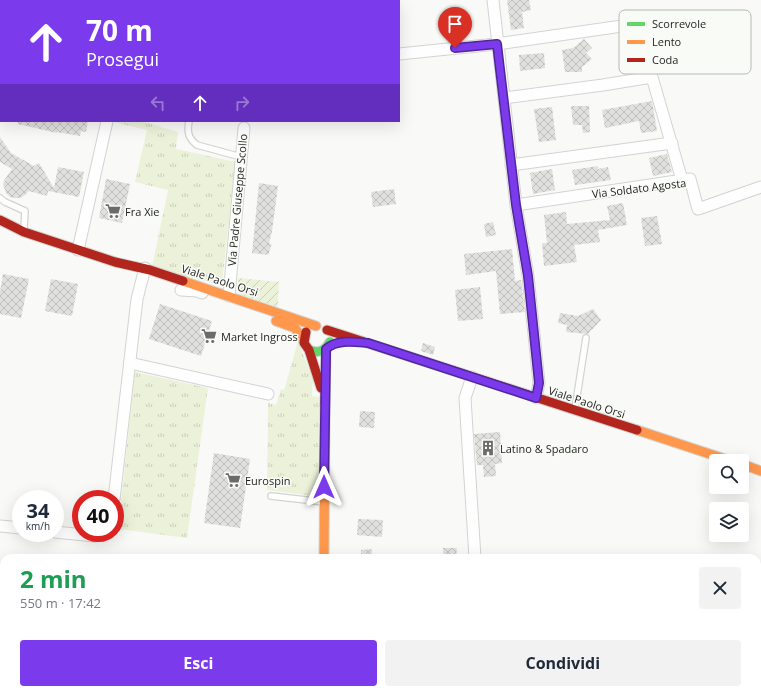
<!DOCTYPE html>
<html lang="it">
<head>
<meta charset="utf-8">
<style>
	body { margin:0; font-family:"Open Sans",sans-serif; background:#f2f2f3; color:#1f2937; height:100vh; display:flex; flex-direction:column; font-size:15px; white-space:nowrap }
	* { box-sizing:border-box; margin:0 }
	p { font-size:13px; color:#747a83 }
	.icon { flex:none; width:22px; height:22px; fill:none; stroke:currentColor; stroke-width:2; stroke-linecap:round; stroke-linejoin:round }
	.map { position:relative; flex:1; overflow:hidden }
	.panel { position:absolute; left:0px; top:554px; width:761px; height:140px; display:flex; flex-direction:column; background:#fff; border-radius:12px 12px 0 0; box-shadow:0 4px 16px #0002 }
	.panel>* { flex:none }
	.hud { position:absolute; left:0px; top:0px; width:400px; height:122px; box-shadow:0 4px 16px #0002; background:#7c3aed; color:#fff; overflow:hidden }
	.fabs { position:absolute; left:709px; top:454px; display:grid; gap:8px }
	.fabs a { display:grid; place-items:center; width:40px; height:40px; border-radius:4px; background:#fff; box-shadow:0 4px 16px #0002; font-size:20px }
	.speed { position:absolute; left:12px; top:490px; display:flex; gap:8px; font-size:20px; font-weight:700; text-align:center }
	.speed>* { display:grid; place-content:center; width:52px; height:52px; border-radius:50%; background:#fff; box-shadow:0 4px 16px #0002; line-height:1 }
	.speed small { font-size:10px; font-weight:400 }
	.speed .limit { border:6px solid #d22; background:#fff; color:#111 }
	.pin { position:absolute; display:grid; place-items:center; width:34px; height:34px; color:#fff; margin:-41px -17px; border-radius:50% 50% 50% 0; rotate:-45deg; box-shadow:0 0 4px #0007 }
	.pin .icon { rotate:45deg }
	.me { position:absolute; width:44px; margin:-22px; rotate:0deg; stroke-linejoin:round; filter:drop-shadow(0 0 3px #0008) }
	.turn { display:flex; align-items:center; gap:14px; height:84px; padding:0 20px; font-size:18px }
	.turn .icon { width:52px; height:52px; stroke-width:2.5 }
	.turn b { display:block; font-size:28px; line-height:34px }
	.lanes { display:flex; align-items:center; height:38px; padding:0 20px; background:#0003; justify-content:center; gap:20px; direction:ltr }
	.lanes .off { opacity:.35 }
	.round { display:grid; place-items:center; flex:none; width:42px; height:42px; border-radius:4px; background:#f2f2f3 }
	.headline { display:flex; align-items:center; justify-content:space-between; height:68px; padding:0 20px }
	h1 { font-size:24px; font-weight:700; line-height:30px; color:#1e9e55 }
	.primary-button { display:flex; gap:8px; margin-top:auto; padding:8px 20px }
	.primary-button a { flex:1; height:46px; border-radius:4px; background:#7c3aed; color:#fff; font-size:16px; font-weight:700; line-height:46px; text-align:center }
	.primary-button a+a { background:#f2f2f3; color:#1f2937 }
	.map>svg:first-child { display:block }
</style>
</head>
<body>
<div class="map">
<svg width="761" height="694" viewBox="0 0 761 694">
	<defs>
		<pattern id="grass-tufts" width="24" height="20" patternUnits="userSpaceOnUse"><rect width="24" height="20" fill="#ebf2d9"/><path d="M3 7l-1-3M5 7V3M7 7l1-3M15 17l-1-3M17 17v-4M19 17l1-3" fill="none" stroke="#c9cfba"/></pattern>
		<pattern id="garden-furrows" width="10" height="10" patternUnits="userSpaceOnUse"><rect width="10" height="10" fill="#ebf2d9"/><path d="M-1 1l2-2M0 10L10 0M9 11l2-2" fill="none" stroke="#c9cfba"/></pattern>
		<pattern id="building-cross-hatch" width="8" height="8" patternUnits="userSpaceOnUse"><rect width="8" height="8" fill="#e0e1df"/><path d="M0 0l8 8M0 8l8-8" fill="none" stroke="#c0c1bf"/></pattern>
	</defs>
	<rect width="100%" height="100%" fill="#f9faf7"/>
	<g fill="url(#grass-tufts)">
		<path d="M 115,121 L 141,121 L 178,132 L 176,149 L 236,162 L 222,282 L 220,285 L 152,267 L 168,190 L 135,182 L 147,130 L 114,122 Z"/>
		<path d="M 292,331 L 295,333 L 313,380 L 312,396 L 320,397 L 319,493 L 315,496 L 267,490 L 268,403 L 276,405 L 281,389 L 284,390 L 298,341 L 290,337 Z"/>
		<path d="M 135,372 L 208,388 L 187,538 L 118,529 Z"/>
	</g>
	<path fill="url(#garden-furrows)" d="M 238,278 L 279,282 L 278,307 L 240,295 L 238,290 Z"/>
	<g fill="url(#building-cross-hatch)">
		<path d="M 507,0 L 529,0 L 531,10 L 522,12 L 524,28 L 511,30 Z"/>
		<path d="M 584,39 L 592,48 L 586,53 L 592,59 L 582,67 L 582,72 L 565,72 L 562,50 L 573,48 Z"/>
		<path d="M 544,53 L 545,68 L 520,71 L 519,55 Z"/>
		<path d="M 652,101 L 657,131 L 641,133 L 639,121 L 605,128 L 602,110 Z"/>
		<path d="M 571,106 L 589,106 L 590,132 L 583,133 L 582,125 L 573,125 Z"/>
		<path d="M 552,107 L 556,140 L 539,142 L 534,109 Z"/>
		<path d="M 18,121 L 88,121 L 86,132 L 81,131 L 80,136 L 57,132 L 57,133 L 18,124 Z"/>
		<path d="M 0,137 L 11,153 L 34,166 L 39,163 L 54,188 L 58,167 L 84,172 L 79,197 L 48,191 L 47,196 L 29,191 L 25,195 L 20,198 L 15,198 L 10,197 L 6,193 L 3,184 L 5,179 L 12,169 L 0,162 Z"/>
		<path d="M 667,154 L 672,172 L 653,176 L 649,158 Z"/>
		<path d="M 598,166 L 598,169 L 608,167 L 611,180 L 575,185 L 572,170 Z"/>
		<path d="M 552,169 L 555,190 L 533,194 L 530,173 Z"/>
		<path d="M 106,179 L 130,184 L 122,223 L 99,218 Z"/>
		<path d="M 259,183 L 278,186 L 272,231 L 269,244 L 272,244 L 268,255 L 252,253 Z"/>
		<path d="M 394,189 L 396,204 L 373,207 L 371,192 Z"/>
		<path d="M 623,203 L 627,225 L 598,230 L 600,242 L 574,245 L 577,262 L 544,266 L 542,243 L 547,243 L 544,215 L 566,212 L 567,224 L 610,220 L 607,206 Z"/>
		<path d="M 657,216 L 662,244 L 645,246 L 641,218 Z"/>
		<path d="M 493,222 L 496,235 L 486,237 L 484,224 Z"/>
		<path d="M 512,249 L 515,281 L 521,280 L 525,312 L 500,314 L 496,271 L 466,275 L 464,254 Z"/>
		<path d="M 3,274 L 29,279 L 21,318 L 0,314 L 0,292 Z"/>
		<path d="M 51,279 L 78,284 L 72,316 L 45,311 Z"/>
		<path d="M 480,287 L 483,319 L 458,321 L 455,290 Z"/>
		<path d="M 160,304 L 212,321 L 201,356 L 149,339 Z"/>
		<path d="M 593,309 L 601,320 L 588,334 L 566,332 L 567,325 L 558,323 L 560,313 L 578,316 Z"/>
		<path d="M 423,343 L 435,347 L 433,355 L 421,351 Z"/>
		<path d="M 360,411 L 375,412 L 374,428 L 359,427 Z"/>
		<path d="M 500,432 L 502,463 L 495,464 L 496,476 L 484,477 L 483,465 L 477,465 L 474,434 Z"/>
		<path d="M 214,453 L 250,459 L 240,528 L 204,523 Z"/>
		<path d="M 358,519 L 383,520 L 382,537 L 357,535 Z"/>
		<path d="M 443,548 L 457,548 L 456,558 L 443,558 Z"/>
		<path d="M 372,549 L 372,558 L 361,558 L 361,550 Z"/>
	</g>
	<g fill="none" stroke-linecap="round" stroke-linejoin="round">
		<defs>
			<g id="lane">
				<path d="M 207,1 L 207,0"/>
				<path d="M 189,121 C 187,132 188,138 197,145 L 241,157"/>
				<path d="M 0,198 L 5,202 L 25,211 L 24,230"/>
				<path d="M 575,409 L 586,338"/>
				<path d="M 271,496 L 324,502"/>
				<path d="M 180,690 L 191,694"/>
			</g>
			<g id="street">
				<path d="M 493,0 L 516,205 L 528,276 L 539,383 L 536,398"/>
				<path d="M 399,54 L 497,44 L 636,24"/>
				<path d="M 504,98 L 603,85 L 652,77 L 682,180"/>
				<path d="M 511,165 L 672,143"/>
				<path d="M 516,205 L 690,179 L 698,209 L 761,187"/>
				<path d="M 78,250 L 107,121"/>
				<path d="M 181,290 L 197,291 L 202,293"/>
				<path d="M 229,296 L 244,128"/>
				<path d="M 130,363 L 268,394"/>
				<path d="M 472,377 L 465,398 L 475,558"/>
				<path d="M 114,499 L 137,299 L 145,268"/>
				<path d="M 0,526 L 21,528"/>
				<path d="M 55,532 L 95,536 L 105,533"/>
				<path d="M 481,690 L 481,694"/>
			</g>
			<g id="fast">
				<path d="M 6,1 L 7,0"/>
				<path d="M 0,30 L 1,26"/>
				<path d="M 309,350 C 319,354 325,351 330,342"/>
				<path d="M 322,690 L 322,694"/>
			</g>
			<g id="slow">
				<path d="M 183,281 L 316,326"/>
				<path d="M 276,321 L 295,328 L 304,341"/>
				<path d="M 637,430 L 731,461"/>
				<path d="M 742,464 L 761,471"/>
				<path d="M 324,558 L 325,403"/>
			</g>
			<g id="jam">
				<path d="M 0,220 L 24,232 L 115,262 L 150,270 L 183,281"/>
				<path d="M 327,330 L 637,430"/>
				<path d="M 306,332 L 304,343 L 309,350 L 321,388"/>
				<path d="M 325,403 L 326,349"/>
			</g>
		</defs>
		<use href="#lane" stroke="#d3d4d1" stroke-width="8"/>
		<use href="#street" stroke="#d3d4d1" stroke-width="13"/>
		<use href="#fast" stroke="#d3d4d1" stroke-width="11"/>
		<use href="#slow" stroke="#d3d4d1" stroke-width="11"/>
		<use href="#jam" stroke="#d3d4d1" stroke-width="11"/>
		<use href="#lane" stroke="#fefefe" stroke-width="5.5"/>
		<use href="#street" stroke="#fefefe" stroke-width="11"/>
		<use href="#fast" stroke="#63d668" stroke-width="9"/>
		<use href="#slow" stroke="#ff974d" stroke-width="9"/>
		<use href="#jam" stroke="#b3261e" stroke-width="9"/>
	</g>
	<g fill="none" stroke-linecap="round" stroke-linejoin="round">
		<defs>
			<path id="route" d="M 324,487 L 326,356 L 326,349 C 337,339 355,342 368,343 L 536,398 L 539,383 L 528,276 L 516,205 L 497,44 L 455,48"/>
		</defs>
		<use href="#route" stroke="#51269a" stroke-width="10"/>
		<use href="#route" stroke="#7c3aed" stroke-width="7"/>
	</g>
	<defs>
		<symbol id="supermarket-bare" viewBox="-9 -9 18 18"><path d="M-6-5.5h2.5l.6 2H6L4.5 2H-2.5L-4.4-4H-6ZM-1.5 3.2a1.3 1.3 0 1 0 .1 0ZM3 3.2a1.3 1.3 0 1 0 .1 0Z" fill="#6b6c69" stroke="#f9fbf6" stroke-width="2.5" paint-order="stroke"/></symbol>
		<symbol id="building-bare" viewBox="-9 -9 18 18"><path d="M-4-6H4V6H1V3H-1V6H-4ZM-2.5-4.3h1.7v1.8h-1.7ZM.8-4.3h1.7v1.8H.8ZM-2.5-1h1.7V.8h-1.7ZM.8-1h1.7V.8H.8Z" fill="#6b6c69" stroke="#f9fbf6" stroke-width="2.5" paint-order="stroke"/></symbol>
	</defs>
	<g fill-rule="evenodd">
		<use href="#supermarket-bare" x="102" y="200" width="22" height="22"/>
		<use href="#supermarket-bare" x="198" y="325" width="22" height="22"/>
		<use href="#building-bare" x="477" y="437" width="22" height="22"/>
		<use href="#supermarket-bare" x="222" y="469" width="22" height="22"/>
	</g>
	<g text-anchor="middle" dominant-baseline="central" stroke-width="3" stroke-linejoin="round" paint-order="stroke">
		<g font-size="11" fill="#1e1f1d" stroke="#f9fbf6">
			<text transform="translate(639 188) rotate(-7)">Via Soldato Agosta</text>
			<text transform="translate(237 200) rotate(-85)">Via Padre Giuseppe Scollo</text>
			<text transform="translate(220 280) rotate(18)">Viale Paolo Orsi</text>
			<text transform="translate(587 402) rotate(18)">Viale Paolo Orsi</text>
		</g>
		<g font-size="11" fill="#1e1f1d" stroke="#f9fbf6" text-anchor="start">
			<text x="125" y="211">Fra Xie</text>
			<text x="221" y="336">Market Ingross</text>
			<text x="500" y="448">Latino &amp; Spadaro</text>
			<text x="245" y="480">Eurospin</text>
		</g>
	</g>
	<rect x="619" y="10" width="132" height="64" rx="6" fill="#f9fbf6" stroke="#b7b9b5" stroke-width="1"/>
	<rect x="627" y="22" width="18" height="4" fill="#63d668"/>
	<rect x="627" y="40" width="18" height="4" fill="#ff974d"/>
	<rect x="627" y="58" width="18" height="4" fill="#b3261e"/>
	<g font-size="11" fill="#1e1f1d">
		<text x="652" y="28">Scorrevole</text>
		<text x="652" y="46">Lento</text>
		<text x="652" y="64">Coda</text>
	</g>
</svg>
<div class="fabs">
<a><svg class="icon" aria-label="search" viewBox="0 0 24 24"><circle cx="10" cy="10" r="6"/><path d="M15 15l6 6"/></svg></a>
<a><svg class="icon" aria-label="layers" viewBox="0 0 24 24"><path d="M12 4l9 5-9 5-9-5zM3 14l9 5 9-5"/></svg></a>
</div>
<div class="speed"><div>34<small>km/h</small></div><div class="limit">40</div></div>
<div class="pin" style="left:455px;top:48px;background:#d93025"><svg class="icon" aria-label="arrive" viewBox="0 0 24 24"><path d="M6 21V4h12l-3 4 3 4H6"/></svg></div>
<svg class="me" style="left:324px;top:487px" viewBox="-20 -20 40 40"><path d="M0-17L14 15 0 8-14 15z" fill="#7c3aed" stroke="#fff" stroke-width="4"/></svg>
<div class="hud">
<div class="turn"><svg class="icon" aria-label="ahead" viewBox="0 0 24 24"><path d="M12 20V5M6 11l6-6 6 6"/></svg><div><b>70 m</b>Prosegui</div></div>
<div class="lanes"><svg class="icon off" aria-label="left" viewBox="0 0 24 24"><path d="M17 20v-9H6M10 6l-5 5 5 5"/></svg><svg class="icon" aria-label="ahead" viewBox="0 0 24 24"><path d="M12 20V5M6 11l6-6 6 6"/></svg><svg class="icon off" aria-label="right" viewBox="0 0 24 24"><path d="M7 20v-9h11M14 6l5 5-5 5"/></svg></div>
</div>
<section class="panel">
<div class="headline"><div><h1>2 min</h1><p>550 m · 17:42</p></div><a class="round"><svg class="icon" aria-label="close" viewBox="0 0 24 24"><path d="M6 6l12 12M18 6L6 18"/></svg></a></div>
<div class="primary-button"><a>Esci</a><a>Condividi</a></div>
</section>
</div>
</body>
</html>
